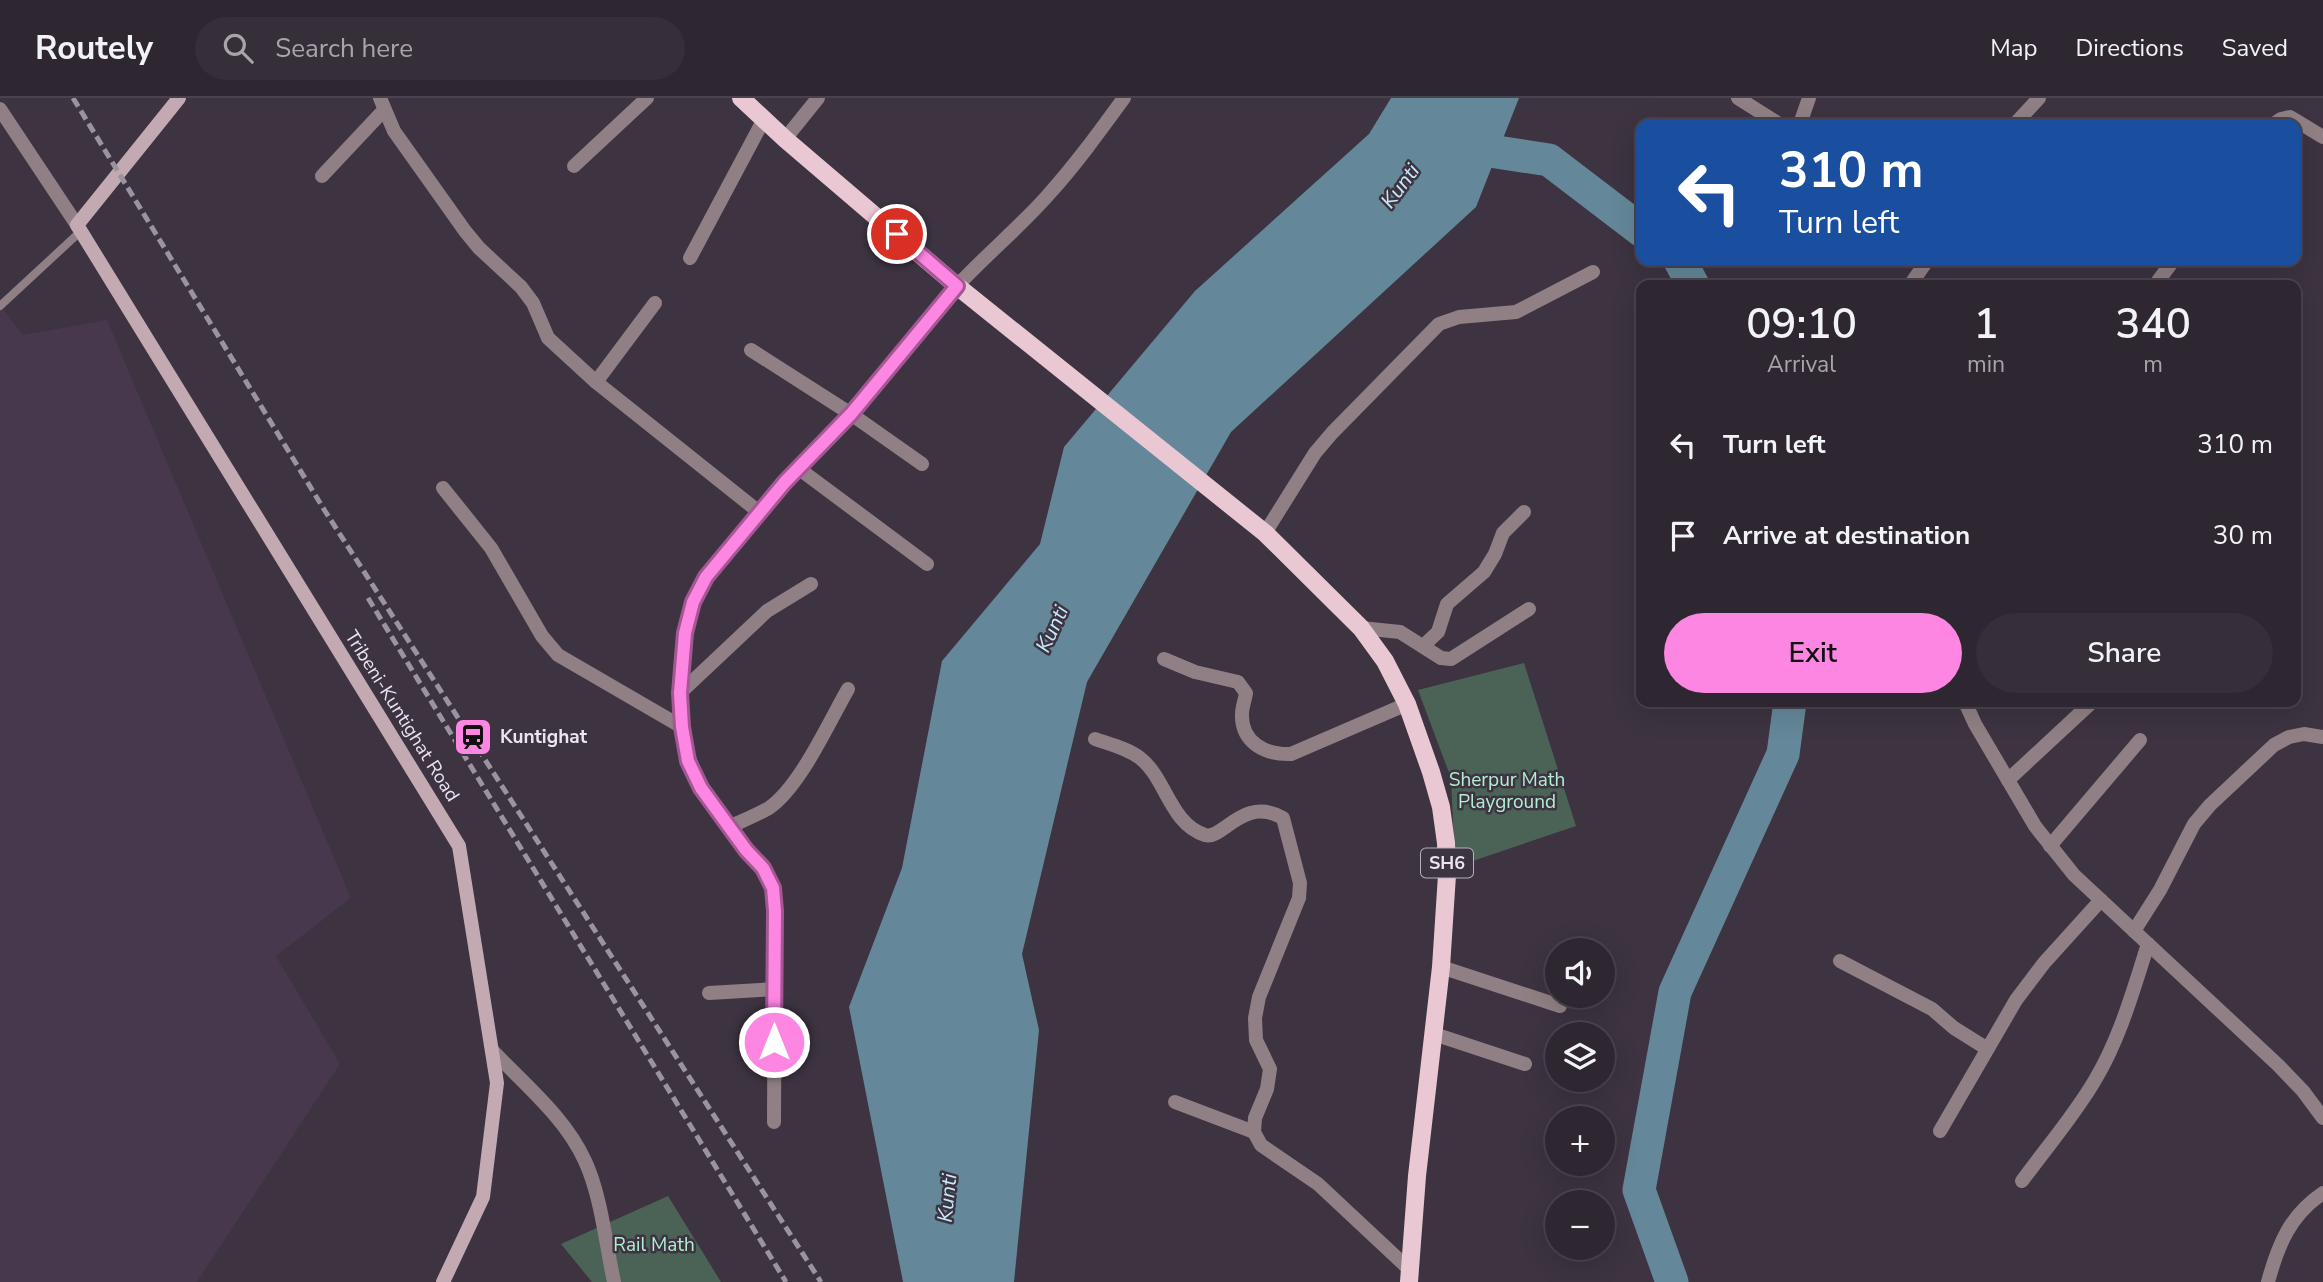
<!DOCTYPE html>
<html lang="en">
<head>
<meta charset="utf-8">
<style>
	body { margin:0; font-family:"Nunito Sans",sans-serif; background:#362e39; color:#f1f3f6; height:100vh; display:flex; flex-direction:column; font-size:26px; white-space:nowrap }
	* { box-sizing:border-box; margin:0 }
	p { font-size:23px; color:#a7a5ab }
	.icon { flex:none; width:38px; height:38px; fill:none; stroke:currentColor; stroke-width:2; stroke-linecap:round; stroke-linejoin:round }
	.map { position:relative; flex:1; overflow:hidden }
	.details { position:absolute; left:1636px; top:182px; width:665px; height:427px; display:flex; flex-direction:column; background:#2e2631; border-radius:14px; box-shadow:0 7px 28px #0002,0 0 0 2px #49434d }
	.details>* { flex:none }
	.top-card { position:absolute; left:1636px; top:21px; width:665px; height:147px; border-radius:14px; box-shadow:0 7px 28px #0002,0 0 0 2px #49434d; background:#1a4fa0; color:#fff; overflow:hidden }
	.buttons { position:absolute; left:1545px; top:840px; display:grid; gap:14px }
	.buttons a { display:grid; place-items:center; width:70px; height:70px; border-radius:50%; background:#2e2631; box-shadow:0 7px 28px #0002,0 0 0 2px #49434d; font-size:35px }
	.pin { position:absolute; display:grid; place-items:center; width:60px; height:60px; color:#fff; margin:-30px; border:4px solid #fff; border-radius:50%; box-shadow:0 2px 7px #0007 }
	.me { position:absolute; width:77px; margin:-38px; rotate:0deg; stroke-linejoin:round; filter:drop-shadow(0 0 5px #0008) }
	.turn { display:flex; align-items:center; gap:24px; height:147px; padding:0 28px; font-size:32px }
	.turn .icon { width:91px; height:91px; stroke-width:2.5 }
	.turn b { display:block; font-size:49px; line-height:60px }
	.eta { display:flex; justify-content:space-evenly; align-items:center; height:119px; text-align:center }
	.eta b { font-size:42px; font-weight:600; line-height:49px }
	.button { display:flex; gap:14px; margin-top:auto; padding:14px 28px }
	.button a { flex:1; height:80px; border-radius:42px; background:#fd86e2; color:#111; font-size:28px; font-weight:600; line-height:80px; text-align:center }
	.button a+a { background:#362e39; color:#f1f3f6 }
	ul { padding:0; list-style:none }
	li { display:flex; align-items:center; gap:21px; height:91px; padding:0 28px }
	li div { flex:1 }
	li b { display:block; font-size:26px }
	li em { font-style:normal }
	header { display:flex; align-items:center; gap:42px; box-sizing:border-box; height:98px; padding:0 35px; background:#2e2631; border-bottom:2px solid #49434d }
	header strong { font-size:33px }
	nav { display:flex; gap:38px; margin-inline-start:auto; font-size:24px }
	.search { width:490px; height:63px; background:#362e39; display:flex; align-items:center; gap:18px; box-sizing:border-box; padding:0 24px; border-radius:38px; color:#a7a5ab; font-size:26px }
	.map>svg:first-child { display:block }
</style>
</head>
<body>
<header>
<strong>Routely</strong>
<div class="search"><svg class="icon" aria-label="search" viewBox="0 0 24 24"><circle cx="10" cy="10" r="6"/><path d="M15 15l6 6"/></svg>Search here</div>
<nav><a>Map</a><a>Directions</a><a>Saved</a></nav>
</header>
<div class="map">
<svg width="2323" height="1184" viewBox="0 0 2323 1184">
	<rect width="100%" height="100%" fill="#3d3341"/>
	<path fill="#47384d" d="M 0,207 L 23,237 L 107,222 L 351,800 L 276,858 L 340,966 L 197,1184 L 0,1184 Z"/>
	<g fill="#4b6357">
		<path d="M 1524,565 L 1576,728 L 1455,769 L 1451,680 L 1418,592 Z"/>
		<path d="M 668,1098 L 721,1184 L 592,1184 L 561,1146 Z"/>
	</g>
	<path fill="#648899" d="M 1391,0 L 1519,0 L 1476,109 L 1231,334 L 1087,584 L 1022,856 L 1039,932 L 1014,1184 L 903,1184 L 849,909 L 902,770 L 942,563 L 1040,446 L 1064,349 L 1195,193 L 1369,36 Z"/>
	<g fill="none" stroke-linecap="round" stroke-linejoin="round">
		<g stroke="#648899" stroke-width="33">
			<path d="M 1454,55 L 1464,49 L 1549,62 L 1642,133"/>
			<path d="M 1680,163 L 1693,187"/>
			<path d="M 1672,1184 L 1639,1092 L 1675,894 L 1783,656 L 1790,604"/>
		</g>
		<path stroke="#908085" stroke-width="8" d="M 0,208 L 81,133"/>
		<g stroke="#908085" stroke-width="14">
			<path d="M 380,0 L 394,33 L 465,133 L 479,150 L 521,189 L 533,205 L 548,240 L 596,284 L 759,414"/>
			<path d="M 1738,0 L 1779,26"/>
			<path d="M 0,11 L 77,127"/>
			<path d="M 1803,26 L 1801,23 L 1809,0"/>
			<path d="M 2015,26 L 2039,0"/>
			<path d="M 2274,26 L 2281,21 L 2290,19 L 2323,39"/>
			<path d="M 785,41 L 818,0"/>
			<path d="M 574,68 L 647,0"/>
			<path d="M 322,78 L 384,12"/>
			<path d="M 690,160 L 764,21"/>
			<path d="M 1910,187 L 1927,163"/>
			<path d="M 2155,187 L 2173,163"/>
			<path d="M 751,252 L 851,316 L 922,366"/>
			<path d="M 596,284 L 655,205"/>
			<path d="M 798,370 L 927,466"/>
			<path d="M 443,390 L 491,450 L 542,538 L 558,557 L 682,629"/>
			<path d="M 1265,435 L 1315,355 L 1332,335 L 1439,226 L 1459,219 L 1516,214 L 1593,174"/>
			<path d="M 1361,530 L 1400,534 L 1441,560 L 1451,561 L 1529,511"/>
			<path d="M 1423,548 L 1438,534 L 1447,506 L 1484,474 L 1495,456 L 1503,435 L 1524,414"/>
			<path d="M 1164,561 L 1195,574 L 1238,584 L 1246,595 C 1245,602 1242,609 1242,616 C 1241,645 1266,657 1291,656 L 1407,606"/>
			<path d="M 680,595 L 767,513 L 811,486"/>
			<path d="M 1965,604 L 1975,626 L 2035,728 L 2074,777 L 2278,967 L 2303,993 L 2323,1020"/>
			<path d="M 1095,641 C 1109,646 1127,650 1140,660 C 1166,680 1170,726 1205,737 C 1222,743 1243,697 1283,720 L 1300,785 L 1299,800 L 1259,899 L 1255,920 L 1256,942 L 1270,971 L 1267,991 L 1255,1020 L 1254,1034 L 1261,1047 L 1318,1086 L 1409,1171"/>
			<path d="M 2008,682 L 2092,604"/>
			<path d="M 729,729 C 742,723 757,717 769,710 C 800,689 829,624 848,591"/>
			<path d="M 2050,748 L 2140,642"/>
			<path d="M 2134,833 L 2160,792 L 2194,726 L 2210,707 L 2274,647 L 2289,639 L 2304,636 L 2323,639"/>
			<path d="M 1840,863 L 1932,911 L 1954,930 L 1986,950"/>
			<path d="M 1441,869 L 1560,908"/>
			<path d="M 709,895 L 775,891"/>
			<path d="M 1434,936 L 1525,966"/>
			<path d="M 492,952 C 524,986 565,1019 585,1063 C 601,1097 606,1147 614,1184"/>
			<path d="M 1175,1004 L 1254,1034"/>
			<path d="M 774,1024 L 775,813 C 772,775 765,776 744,749 C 715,712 687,676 682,628 C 678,592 679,537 694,503 C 704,480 721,461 736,442 C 772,398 812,358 850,317 C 889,275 920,227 959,186 C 988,155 1021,128 1049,96 C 1076,66 1100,33 1124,0"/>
			<path d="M 1940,1033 L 2016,902 L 2044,865 L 2101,802"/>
			<path d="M 2022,1083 C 2046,1050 2074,1018 2095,982 C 2120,940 2133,893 2148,846"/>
			<path d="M 2268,1184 C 2278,1147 2290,1117 2323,1095"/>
		</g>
		<path stroke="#c3a9b1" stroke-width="14" d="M 179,0 L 77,127 L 459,748 L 497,985 L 483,1099 L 443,1184"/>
		<path stroke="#eac8d3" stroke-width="18" d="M 741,0 L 785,41 L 957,188 L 1265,435 L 1361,530 L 1385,563 L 1407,606 L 1431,674 L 1441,709 L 1446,745 L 1447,777 L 1441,869 L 1417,1078 L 1409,1184"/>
		<g stroke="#9b939f" stroke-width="5" stroke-dasharray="10 5" stroke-linecap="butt">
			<path d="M 73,0 L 325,413 L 821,1184"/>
			<path d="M 368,500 L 786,1184"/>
		</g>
	</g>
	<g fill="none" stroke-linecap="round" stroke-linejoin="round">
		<defs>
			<path id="route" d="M 774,944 L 775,813 L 773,790 L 763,770 L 746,752 L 701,690 L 688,663 L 682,629 L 680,595 L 685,535 L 693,504 L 706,479 L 785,384 L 851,316 L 957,188 L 897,136"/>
		</defs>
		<use href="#route" stroke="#a45793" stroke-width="18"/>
		<use href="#route" stroke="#fd86e2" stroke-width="12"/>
	</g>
	<defs>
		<symbol id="station-square" viewBox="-11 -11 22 22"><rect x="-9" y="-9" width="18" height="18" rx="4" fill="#fd86e2" stroke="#3d3341"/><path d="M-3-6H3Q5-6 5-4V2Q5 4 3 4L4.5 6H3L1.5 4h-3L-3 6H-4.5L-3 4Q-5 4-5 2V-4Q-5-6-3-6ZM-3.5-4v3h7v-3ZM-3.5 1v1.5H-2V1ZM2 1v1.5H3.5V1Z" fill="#111"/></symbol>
	</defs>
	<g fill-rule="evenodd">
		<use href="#station-square" x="451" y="617" width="44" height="44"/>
	</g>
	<g text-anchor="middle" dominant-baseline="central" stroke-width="5" stroke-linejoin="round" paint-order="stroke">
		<rect fill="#3d3341" stroke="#b8b0bb" stroke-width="2" x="1421" y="750.5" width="52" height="29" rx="5"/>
		<g font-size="18" font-weight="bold" fill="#ece5ef">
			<text x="1447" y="765">SH6</text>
		</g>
		<g font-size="19" fill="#ece5ef" stroke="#3d3341">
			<text transform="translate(402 618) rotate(58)">Tribeni-Kuntighat Road</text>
		</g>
		<g font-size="19" font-weight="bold" fill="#ece5ef" stroke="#3d3341" text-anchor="start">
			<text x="500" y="639">Kuntighat</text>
		</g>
		<g font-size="19" fill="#b0efcf" stroke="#3d3341">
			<text x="1507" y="682">Sherpur Math<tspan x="1507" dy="22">Playground</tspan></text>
			<text x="654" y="1147">Rail Math</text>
		</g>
		<g font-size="21" font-style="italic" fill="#c3eafb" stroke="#3d3341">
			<text transform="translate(1400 88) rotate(-53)">Kunti</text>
			<text transform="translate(1052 531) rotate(-65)">Kunti</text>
			<text transform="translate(947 1100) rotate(-84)">Kunti</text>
		</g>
	</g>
</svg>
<div class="buttons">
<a><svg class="icon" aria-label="sound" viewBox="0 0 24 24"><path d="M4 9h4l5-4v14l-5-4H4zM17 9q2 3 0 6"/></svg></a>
<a><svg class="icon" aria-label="layers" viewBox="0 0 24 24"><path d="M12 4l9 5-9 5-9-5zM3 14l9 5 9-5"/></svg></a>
<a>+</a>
<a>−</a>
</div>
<div class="pin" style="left:897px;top:136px;background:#d93025"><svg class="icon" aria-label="arrive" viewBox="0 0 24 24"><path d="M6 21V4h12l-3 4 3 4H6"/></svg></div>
<svg class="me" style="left:774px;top:944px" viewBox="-20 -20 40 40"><circle r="17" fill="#fd86e2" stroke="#fff" stroke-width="3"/><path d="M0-11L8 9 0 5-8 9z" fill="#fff"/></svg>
<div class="top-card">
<div class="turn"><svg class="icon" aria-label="left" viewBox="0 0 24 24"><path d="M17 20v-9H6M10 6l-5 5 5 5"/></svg><div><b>310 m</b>Turn left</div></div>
</div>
<section class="details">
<div class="eta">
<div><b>09:10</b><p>Arrival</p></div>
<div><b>1</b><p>min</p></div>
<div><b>340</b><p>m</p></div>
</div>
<ul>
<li><svg class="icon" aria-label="left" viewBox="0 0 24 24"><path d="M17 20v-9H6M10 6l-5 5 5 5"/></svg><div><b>Turn left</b></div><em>310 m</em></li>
<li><svg class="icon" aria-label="arrive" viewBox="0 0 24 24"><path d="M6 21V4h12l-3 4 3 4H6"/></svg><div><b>Arrive at destination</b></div><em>30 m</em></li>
</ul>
<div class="button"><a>Exit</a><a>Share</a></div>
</section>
</div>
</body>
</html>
